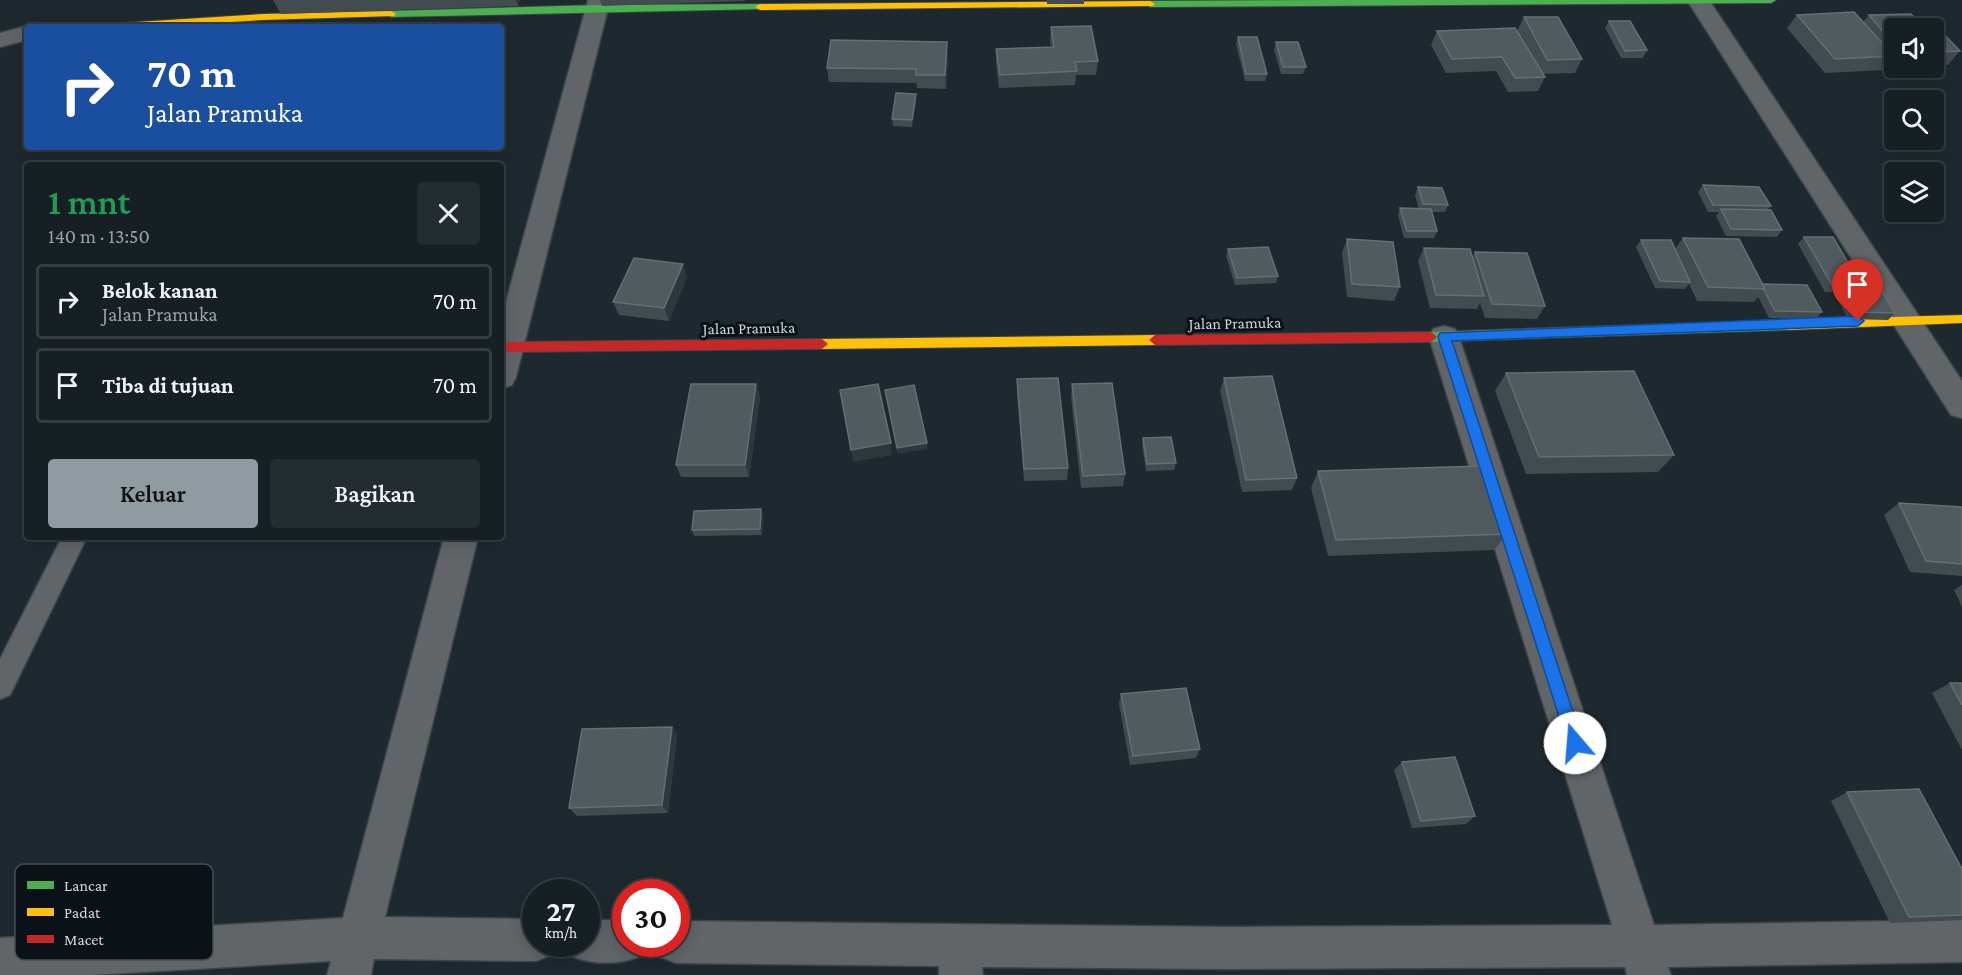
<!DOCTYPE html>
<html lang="id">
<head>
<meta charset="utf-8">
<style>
	body { margin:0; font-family:"Crimson Pro",serif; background:#232c30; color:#f1f3f6; height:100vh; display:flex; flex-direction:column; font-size:22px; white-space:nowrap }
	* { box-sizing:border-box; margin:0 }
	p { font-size:20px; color:#9ea2a6 }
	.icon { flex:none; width:33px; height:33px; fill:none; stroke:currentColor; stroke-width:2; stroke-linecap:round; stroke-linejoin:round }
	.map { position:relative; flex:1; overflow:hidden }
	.sheet { position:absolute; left:24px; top:162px; width:480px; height:378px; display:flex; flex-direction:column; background:#161f23; border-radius:6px; box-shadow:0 3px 15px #0003,0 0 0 2px #353d41 }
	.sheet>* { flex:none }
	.hud { position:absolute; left:24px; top:24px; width:480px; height:126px; border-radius:6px; box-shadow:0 3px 15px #0003,0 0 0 2px #353d41; background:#1a4fa0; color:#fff; overflow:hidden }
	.controls { position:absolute; left:1884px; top:18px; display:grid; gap:12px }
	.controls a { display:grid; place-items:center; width:60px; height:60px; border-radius:6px; background:#161f23; box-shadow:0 3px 15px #0003,0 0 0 2px #353d41; font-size:30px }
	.speed { position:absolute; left:522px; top:879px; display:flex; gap:12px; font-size:30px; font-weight:700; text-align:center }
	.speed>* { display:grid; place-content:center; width:78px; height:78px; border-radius:50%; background:#161f23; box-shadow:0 3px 15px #0003,0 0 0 2px #353d41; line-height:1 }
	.speed small { font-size:15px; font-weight:400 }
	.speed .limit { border:9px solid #d22; background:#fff; color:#111 }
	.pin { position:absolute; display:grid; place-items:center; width:51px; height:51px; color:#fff; margin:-62px -26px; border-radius:50% 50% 50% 0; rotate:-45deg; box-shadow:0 0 6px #0007 }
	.pin .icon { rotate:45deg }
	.me { position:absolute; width:66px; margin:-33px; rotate:342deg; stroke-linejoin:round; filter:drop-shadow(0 0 4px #0008) }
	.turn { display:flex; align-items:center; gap:21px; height:126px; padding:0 24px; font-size:27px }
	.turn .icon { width:78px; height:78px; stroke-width:2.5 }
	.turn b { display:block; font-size:42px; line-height:51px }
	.round { display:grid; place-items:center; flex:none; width:63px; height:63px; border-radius:6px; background:#232c30 }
	.headline { display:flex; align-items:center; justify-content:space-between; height:102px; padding:0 24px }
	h1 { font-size:36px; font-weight:600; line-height:45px; color:#1e9e55 }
	.button { display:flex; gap:12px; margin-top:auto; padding:12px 24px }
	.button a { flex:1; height:69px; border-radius:6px; background:#909ba1; color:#111; font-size:24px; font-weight:600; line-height:69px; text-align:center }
	.button a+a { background:#232c30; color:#f1f3f6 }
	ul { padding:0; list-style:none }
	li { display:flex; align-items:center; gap:18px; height:75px; margin:0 12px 9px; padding:0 12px; border:3px solid #353d41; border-radius:6px }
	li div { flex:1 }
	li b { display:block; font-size:22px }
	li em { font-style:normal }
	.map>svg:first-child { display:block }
</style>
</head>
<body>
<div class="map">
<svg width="1962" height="975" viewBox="0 0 1962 975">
	<rect width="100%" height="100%" fill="#1e292f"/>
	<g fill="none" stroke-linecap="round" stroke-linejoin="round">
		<defs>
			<path id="lane" d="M 62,537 L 87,537 L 10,695 L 0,699 L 0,659 Z"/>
			<g id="street">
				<path d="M 588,0 L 610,0 L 516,377 L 512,385 L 501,389 L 501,320 Z"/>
				<path d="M 1687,0 L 1709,0 L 1962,381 L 1962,418 L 1951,415 Z"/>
				<path d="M 27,26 L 31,27 L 27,27 L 27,40 L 0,47 L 0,33 Z"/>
				<path d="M 1444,326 L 1455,329 L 1459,337 L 1654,925 L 1962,920 L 1962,962 L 1668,967 L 1671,975 L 1627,975 L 1625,967 L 1228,969 L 982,967 L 983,975 L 939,975 L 939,966 L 676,963 L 661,957 L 655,944 L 676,944 L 676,921 L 1228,927 L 1612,925 L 1429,337 L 1433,329 Z"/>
				<path d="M 444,537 L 478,537 L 385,917 L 536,919 L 536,944 L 556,944 L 551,955 L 536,961 L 374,959 L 371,975 L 327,975 L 331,961 L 91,975 L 0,975 L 0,938 L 343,918 Z"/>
				<path d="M 586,920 L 626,920 L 626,944 L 646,944 L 641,956 C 619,965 593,965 571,956 L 566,944 L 586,944 Z"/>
			</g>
			<g id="fast">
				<path d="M 1333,0 L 1776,0 L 1771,3 L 1150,7 L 1145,4 L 1150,1 Z"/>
				<path d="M 760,4 L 765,7 L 763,9 L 391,17 L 386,14 L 391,11 L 597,5 Z"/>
				<path d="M 1788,320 L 1794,325 L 1788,330 L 1431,342 L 1425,337 L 1431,332 Z"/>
			</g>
			<g id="slow">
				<path d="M 1150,1 L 1155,4 L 1153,6 L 760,10 L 755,7 L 760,4 Z"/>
				<path d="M 391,11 L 396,14 L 394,16 L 263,20 L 150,27 L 100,27 L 105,24 L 263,14 Z"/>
				<path d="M 1962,315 L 1962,323 L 1788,330 L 1782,325 L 1788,320 Z"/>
				<path d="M 1155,335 L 1161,340 L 1155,345 L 822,349 L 816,344 L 822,339 Z"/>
			</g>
			<g id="jam">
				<path d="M 1431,332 L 1437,337 L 1431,342 L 1155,345 L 1149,340 L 1155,335 Z"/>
				<path d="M 822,339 L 828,344 L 822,349 L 508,352 L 502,347 L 508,342 Z"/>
			</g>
		</defs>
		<use href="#lane" stroke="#3c4449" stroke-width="3"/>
		<use href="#street" stroke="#3c4449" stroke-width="3"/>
		<use href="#fast" stroke="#3c4449" stroke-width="2"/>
		<use href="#slow" stroke="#3c4449" stroke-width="2"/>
		<use href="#jam" stroke="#3c4449" stroke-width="2"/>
		<use href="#lane" fill="#616567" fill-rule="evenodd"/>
		<use href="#street" fill="#616567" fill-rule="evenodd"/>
		<use href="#fast" fill="#4caf50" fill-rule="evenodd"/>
		<use href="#slow" fill="#ffc107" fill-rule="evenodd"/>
		<use href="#jam" fill="#c62828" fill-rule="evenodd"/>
	</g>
	<g fill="#424b50">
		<path d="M 273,0 L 520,0 L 518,6 L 281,14 Z"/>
		<path d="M 600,0 L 745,0 L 745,1 L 602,6 Z"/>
		<rect x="1047" y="0" width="37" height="4"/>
		<path d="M 1797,15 L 1863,22 L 1869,15 L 1894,28 L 1894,67 L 1891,67 L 1888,64 L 1884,70 L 1825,73 L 1787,28 Z"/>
		<path d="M 1524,17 L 1582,59 L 1575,73 L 1543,74 L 1545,77 L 1538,91 L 1508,92 L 1496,71 L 1446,73 L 1431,45 L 1437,31 L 1522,40 L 1517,31 Z"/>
		<path d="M 1609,21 L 1647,50 L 1643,58 L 1621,58 L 1605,28 Z"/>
		<path d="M 1051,27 L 1098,61 L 1096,75 L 1076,75 L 1075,85 L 999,88 L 996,63 L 996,49 L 1051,47 L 1050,41 Z"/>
		<path d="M 1934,32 L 1960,51 L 1948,65 L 1934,65 Z"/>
		<path d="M 1238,37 L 1267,74 L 1265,81 L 1245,81 L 1236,44 Z"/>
		<path d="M 1276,42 L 1306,67 L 1303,74 L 1281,74 L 1274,50 Z"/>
		<path d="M 948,56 L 946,89 L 917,88 L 916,83 L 829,82 L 827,68 Z"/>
		<path d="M 916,94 L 916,101 L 912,127 L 893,126 L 892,119 Z"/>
		<path d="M 1703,185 L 1771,206 L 1767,210 L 1782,230 L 1777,237 L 1726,236 L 1716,216 L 1719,212 L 1708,212 L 1698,192 Z"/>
		<path d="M 1418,187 L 1448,205 L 1445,212 L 1431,212 L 1437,231 L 1434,238 L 1404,238 L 1398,215 L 1400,208 L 1419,209 L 1415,195 Z"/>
		<path d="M 1804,237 L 1862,286 L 1859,289 L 1895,313 L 1888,320 L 1848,319 L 1836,296 L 1839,292 L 1825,292 L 1798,244 Z"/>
		<path d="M 1683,238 L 1763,284 L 1822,312 L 1816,319 L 1769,318 L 1758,297 L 1754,302 L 1697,301 L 1689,284 L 1685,289 L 1655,288 L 1636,247 L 1641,240 L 1675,249 Z"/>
		<path d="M 1347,239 L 1400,287 L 1394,301 L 1347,297 L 1342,253 Z"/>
		<path d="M 1424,248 L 1472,257 L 1475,252 L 1545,306 L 1537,319 L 1485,318 L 1480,303 L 1477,309 L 1430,308 L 1418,261 Z"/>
		<path d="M 1228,249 L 1278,276 L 1276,283 L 1235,285 L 1226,256 Z"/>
		<path d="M 687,277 L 669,321 L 619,315 L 613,302 Z"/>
		<path d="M 1506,373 L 1674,455 L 1658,472 L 1526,474 L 1495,391 Z"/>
		<path d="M 1224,378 L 1297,478 L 1292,490 L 1242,492 L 1220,390 Z"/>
		<path d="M 1017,379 L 1068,468 L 1067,480 L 1024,481 L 1017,392 Z"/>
		<path d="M 756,384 L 760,397 L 749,477 L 681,477 L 676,465 Z"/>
		<path d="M 1072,384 L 1125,474 L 1123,486 L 1081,488 L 1071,397 Z"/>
		<path d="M 1143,438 L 1176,463 L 1174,470 L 1146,471 L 1142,445 Z"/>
		<path d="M 1318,471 L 1507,534 L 1494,550 L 1328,556 L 1311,488 Z"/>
		<path d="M 1899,503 L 1962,507 L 1962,576 L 1910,572 L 1884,515 Z"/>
		<path d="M 761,509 L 763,516 L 762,535 L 694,536 L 692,530 Z"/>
		<path d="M 1962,585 L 1962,607 L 1954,590 Z"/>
		<path d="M 1950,683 L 1962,683 L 1962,750 L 1932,693 Z"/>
		<path d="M 1121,694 L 1200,749 L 1196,758 L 1130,765 L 1119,704 Z"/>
		<path d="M 672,727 L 677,736 L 668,813 L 577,816 L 569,808 Z"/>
		<path d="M 1402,762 L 1475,816 L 1466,824 L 1412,828 L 1394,770 Z"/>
		<path d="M 1847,792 L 1962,869 L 1962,920 L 1890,923 L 1831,801 Z"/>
	</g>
	<g fill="#2e373c">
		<path d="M 516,0 L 520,0 L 518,6 Z"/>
		<path d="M 947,42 L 948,56 L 946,89 L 945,75 Z"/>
		<path d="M 916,94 L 916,101 L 912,127 L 912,120 Z"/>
		<path d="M 683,264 L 687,277 L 669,321 L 664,308 Z"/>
		<path d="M 756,384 L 760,397 L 749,477 L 745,465 Z"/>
		<path d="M 891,443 L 892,455 L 853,462 L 851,450 Z"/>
		<path d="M 927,443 L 928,449 L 897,454 L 897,448 Z"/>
		<path d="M 761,509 L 763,516 L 762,535 L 760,529 Z"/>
		<path d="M 672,727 L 677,736 L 668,813 L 662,805 Z"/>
	</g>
	<g fill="#515a5f" stroke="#656e73" stroke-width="1.5">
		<path d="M 1854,12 L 1894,56 L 1835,59 L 1797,15 Z"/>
		<path d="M 1911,14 L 1924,28 L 1894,28 L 1894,45 L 1869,15 Z"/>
		<path d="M 1524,17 L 1558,17 L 1582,59 L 1547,60 Z"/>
		<path d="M 1609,21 L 1630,21 L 1647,50 L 1625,51 Z"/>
		<path d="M 1091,26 L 1098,61 L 1075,62 L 1077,71 L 1000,75 L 996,49 L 1054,47 L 1051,27 Z"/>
		<path d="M 1515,28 L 1545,77 L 1515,78 L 1502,57 L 1452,59 L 1437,31 Z"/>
		<path d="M 1941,31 L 1960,51 L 1934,52 L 1934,32 Z"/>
		<path d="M 1238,37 L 1257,37 L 1267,74 L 1246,74 Z"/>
		<path d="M 831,40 L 947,42 L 945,75 L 916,75 L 916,69 L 827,68 Z"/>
		<path d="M 1276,42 L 1298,42 L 1306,67 L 1283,67 Z"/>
		<path d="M 896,93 L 916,94 L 912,120 L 892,119 Z"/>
		<path d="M 1703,185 L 1759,187 L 1771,206 L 1713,205 Z"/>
		<path d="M 1418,187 L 1442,188 L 1448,205 L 1423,204 Z"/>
		<path d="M 1400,208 L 1431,209 L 1437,231 L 1407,231 Z"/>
		<path d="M 1721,209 L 1771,210 L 1782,230 L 1731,229 Z"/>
		<path d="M 1804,237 L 1833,237 L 1862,286 L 1832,285 Z"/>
		<path d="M 1683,238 L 1739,239 L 1765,289 L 1708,287 Z"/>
		<path d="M 1347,239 L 1393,242 L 1400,287 L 1352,284 Z"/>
		<path d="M 1641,240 L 1671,240 L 1690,282 L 1660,281 Z"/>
		<path d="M 1268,247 L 1278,276 L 1237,278 L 1228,249 Z"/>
		<path d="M 1424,248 L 1470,249 L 1484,296 L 1436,295 Z"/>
		<path d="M 1475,252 L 1527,253 L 1545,306 L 1492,304 Z"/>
		<path d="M 634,258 L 683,264 L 664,308 L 613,302 Z"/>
		<path d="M 1763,284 L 1807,285 L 1822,312 L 1775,311 L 1764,290 L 1765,289 Z"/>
		<path d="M 1842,289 L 1881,290 L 1895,313 L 1855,312 Z"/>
		<path d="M 1634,371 L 1674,455 L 1539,457 L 1506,373 Z"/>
		<path d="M 1272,376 L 1297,478 L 1246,480 L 1224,378 Z"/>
		<path d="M 1058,378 L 1068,468 L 1024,469 L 1017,379 Z"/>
		<path d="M 1112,383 L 1125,474 L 1083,476 L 1072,384 Z"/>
		<path d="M 691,384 L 756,384 L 745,465 L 676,465 Z"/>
		<path d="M 878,384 L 891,443 L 851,450 L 840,390 Z"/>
		<path d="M 914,385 L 927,443 L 897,448 L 885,390 Z"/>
		<path d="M 1171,437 L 1176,463 L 1147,464 L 1143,438 Z"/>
		<path d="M 1481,466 L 1507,534 L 1336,540 L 1318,471 Z"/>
		<path d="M 1899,503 L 1962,507 L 1962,564 L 1926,561 Z"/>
		<path d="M 761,509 L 760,529 L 692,530 L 694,511 Z"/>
		<path d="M 1950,683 L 1962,683 L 1962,705 Z"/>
		<path d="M 1186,688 L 1200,749 L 1133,756 L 1121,694 Z"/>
		<path d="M 672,727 L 662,805 L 569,808 L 582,729 Z"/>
		<path d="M 1455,757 L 1475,816 L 1421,821 L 1402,762 Z"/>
		<path d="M 1919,789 L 1962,869 L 1962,915 L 1909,917 L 1847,792 Z"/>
	</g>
	<path fill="#1a73e8" stroke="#114b97" stroke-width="1.5" d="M 1858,316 L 1864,321 L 1858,326 L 1452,341 L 1583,743 L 1581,748 L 1575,751 L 1569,748 L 1438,337 L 1440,333 Z"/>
	<g text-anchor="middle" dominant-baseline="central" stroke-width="6" stroke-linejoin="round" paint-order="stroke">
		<g font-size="16" fill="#cdd8df" stroke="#0a1217">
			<text transform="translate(1235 323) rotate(-1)">Jalan Pramuka</text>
			<text transform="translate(749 328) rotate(-1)">Jalan Pramuka</text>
		</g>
	</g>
	<rect x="15" y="864" width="198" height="96" rx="9" fill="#0a1217" stroke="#444d53" stroke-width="1.5"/>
	<rect x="27" y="881" width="27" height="8" fill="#4caf50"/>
	<rect x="27" y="908" width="27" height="8" fill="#ffc107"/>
	<rect x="27" y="935" width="27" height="8" fill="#c62828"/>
	<g font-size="16" fill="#cdd8df">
		<text x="64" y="891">Lancar</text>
		<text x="64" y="918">Padat</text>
		<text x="64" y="945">Macet</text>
	</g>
</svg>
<div class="controls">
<a><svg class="icon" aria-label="sound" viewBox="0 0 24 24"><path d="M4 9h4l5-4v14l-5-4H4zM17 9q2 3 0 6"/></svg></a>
<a><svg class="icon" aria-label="search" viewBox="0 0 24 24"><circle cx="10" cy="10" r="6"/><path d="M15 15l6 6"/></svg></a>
<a><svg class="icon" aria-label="layers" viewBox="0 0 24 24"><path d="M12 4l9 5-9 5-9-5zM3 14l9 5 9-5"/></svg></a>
</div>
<div class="speed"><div>27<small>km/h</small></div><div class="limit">30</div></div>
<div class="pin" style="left:1858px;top:321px;background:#d93025"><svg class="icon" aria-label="arrive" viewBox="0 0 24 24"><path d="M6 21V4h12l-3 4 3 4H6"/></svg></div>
<svg class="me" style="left:1575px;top:743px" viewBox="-20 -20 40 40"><circle r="19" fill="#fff"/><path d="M0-13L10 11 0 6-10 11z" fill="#1a73e8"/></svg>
<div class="hud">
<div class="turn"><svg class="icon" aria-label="right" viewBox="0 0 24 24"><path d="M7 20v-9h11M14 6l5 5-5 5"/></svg><div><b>70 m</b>Jalan Pramuka</div></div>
</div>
<section class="sheet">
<div class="headline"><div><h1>1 mnt</h1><p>140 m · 13:50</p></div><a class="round"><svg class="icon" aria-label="close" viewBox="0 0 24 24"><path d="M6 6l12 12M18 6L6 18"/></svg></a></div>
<ul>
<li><svg class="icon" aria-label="right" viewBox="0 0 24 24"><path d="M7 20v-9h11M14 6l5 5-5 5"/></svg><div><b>Belok kanan</b><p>Jalan Pramuka</p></div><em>70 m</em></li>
<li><svg class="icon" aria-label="arrive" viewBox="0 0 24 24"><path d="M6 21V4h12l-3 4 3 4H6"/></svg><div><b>Tiba di tujuan</b></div><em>70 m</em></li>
</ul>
<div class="button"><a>Keluar</a><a>Bagikan</a></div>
</section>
</div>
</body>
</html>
